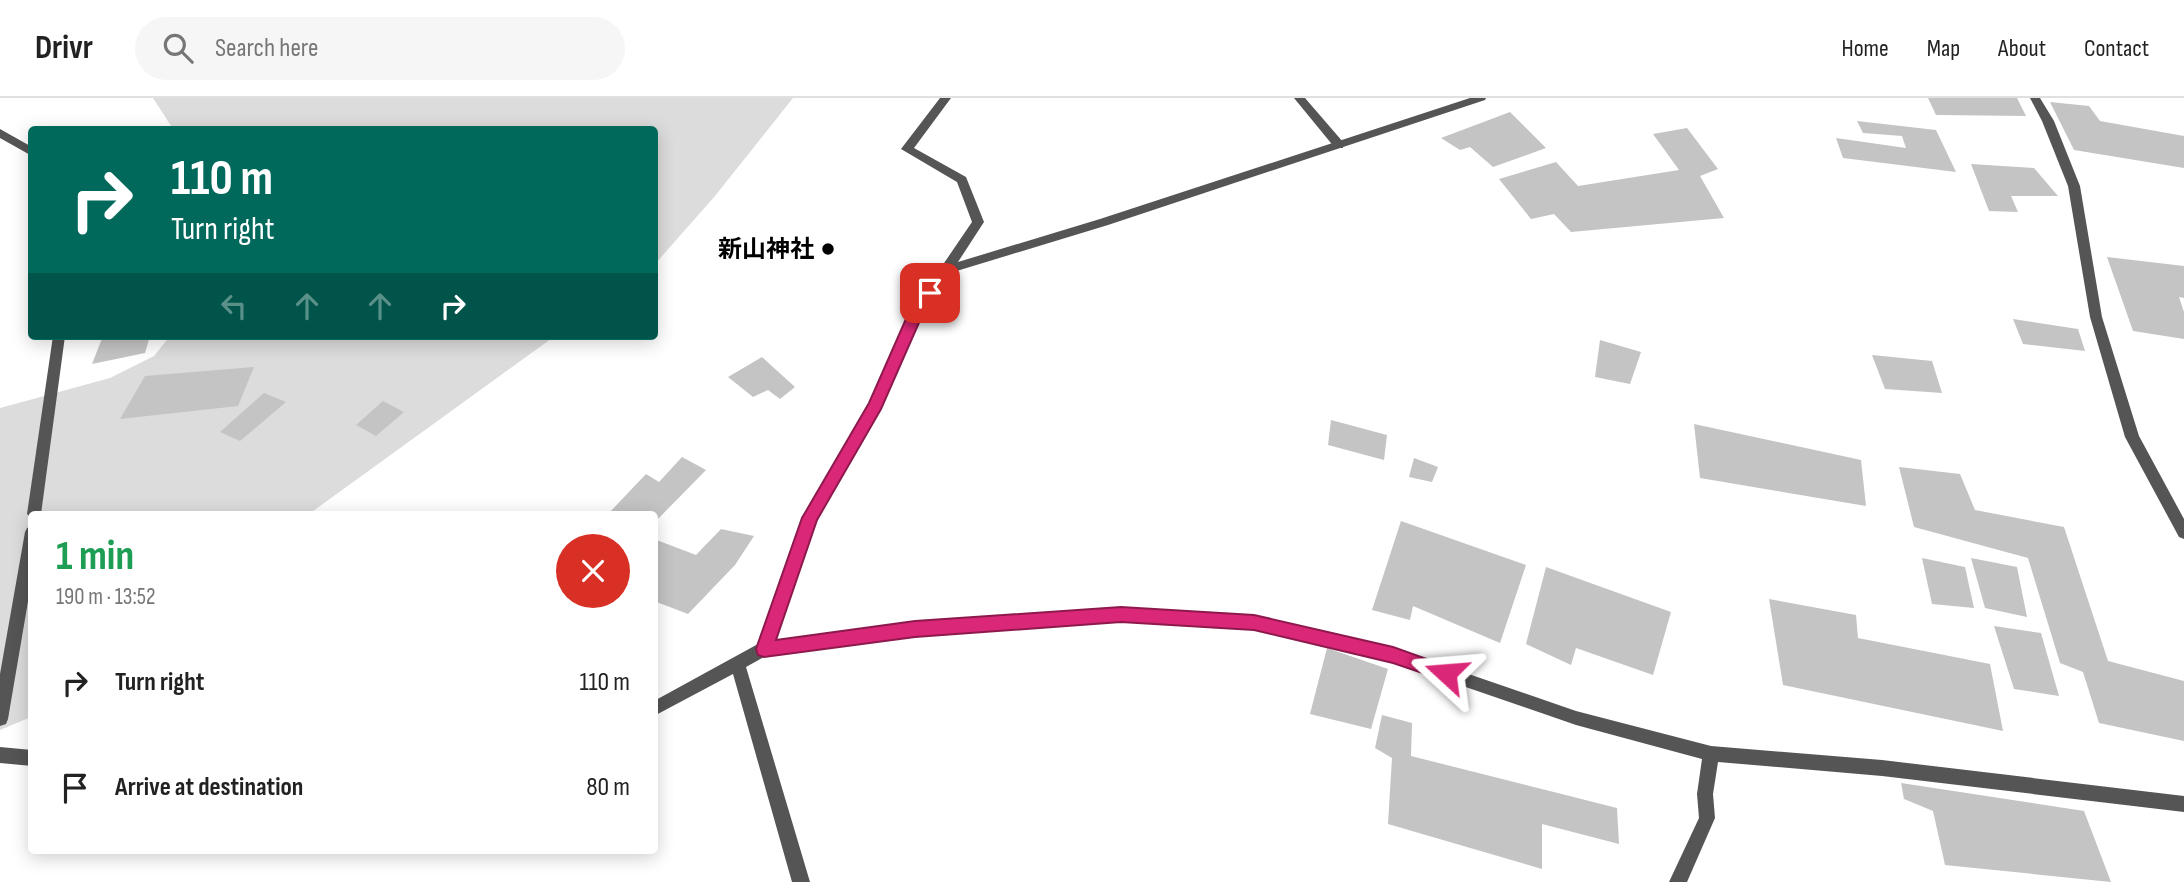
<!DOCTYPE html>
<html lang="en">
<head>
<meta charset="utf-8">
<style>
	body { margin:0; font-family:"Sofia Sans Condensed","Noto Sans JP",sans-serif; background:#f6f6f6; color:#222; height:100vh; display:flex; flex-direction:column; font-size:26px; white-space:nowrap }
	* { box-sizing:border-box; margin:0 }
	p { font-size:23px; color:#767676 }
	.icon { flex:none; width:38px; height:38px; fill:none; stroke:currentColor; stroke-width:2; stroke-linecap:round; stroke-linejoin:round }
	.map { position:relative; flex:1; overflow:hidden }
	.details { position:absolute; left:28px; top:413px; width:630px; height:343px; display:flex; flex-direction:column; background:#fff; border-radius:7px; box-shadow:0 4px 18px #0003 }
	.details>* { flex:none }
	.top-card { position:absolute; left:28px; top:28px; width:630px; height:214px; border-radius:7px; box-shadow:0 4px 18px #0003; background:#00695c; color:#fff; overflow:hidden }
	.pin { position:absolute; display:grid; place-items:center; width:60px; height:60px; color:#fff; margin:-30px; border-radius:14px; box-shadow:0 4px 10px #0006 }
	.me { position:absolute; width:77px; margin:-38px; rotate:289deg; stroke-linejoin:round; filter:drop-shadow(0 0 5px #0008) }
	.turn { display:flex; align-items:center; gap:24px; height:147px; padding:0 28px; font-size:32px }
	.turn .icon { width:91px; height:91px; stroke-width:2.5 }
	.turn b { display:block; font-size:49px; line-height:60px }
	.lanes { display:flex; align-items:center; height:66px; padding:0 28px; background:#0003; justify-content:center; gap:35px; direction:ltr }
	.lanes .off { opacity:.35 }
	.round { display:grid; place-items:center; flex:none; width:74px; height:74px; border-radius:37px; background:#f6f6f6 }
	.head { display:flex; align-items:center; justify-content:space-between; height:119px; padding:0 28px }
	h1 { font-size:42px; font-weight:700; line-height:52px; color:#1e9e55 }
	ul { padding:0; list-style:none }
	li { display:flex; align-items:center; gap:21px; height:105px; padding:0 28px }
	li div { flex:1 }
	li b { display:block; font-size:26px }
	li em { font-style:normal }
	header { display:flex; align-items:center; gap:42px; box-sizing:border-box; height:98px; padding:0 35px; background:#fff; border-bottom:2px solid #e0e0e0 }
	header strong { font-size:33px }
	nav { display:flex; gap:38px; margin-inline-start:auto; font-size:24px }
	.search { width:490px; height:63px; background:#f6f6f6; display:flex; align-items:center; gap:18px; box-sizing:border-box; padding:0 24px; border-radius:38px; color:#767676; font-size:26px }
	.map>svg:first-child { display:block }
</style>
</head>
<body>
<header>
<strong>Drivr</strong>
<div class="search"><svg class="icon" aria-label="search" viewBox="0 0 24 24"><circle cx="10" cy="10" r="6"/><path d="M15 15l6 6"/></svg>Search here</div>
<nav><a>Home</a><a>Map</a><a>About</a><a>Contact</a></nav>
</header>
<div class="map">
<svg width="2184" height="784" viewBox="0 0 2184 784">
	<rect width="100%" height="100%" fill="#fff"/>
	<g fill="#dcdcdc">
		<path d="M 153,0 L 793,0 L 715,98 L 655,166 L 654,32 L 173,31 Z"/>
		<path d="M 170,238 L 555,238 L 309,416 L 32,416 L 31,619 L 0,632 L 0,310 L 110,280 L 154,258 Z"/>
	</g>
	<g fill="#c4c4c4">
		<path d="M 1928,0 L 2017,0 L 2026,18 L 1936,17 Z"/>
		<path d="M 2050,4 L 2089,8 L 2100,23 L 2184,38 L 2184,70 L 2074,52 Z"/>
		<path d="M 1510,14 L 1546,50 L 1493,69 L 1470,49 L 1460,52 L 1441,40 Z"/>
		<path d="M 1857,23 L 1936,32 L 1956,74 L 1843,60 L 1836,40 L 1906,50 L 1902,38 L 1863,35 Z"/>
		<path d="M 1687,30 L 1718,71 L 1700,78 L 1724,120 L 1571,134 L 1554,116 L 1531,121 L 1499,81 L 1556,64 L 1578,88 L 1679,72 L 1653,36 Z"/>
		<path d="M 1971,66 L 2034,70 L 2058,98 L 2011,98 L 2018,114 L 1989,113 Z"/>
		<path d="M 2107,159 L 2184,168 L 2184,200 L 2179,199 L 2184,214 L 2184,241 L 2133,233 Z"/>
		<path d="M 2013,221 L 2078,231 L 2085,253 L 2023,246 Z"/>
		<path d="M 103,238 L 150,238 L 145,255 L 92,266 Z"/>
		<path d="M 1600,242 L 1641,254 L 1630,286 L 1595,279 Z"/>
		<path d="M 1872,257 L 1932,263 L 1942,295 L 1885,291 Z"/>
		<path d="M 762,259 L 795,289 L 780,301 L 768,292 L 753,299 L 728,279 Z"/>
		<path d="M 254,269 L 238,308 L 120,321 L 145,278 Z"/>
		<path d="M 264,295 L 286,304 L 240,343 L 220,334 Z"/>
		<path d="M 383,303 L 404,314 L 376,338 L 356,327 Z"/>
		<path d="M 1331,322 L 1387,337 L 1384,362 L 1328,347 Z"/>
		<path d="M 1694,326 L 1861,362 L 1866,408 L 1700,380 Z"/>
		<path d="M 682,359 L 706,372 L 654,425 L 654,416 L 608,416 L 646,376 L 659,384 Z"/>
		<path d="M 1414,360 L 1438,369 L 1432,384 L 1409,379 Z"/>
		<path d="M 1899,369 L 1960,376 L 1975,412 L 2064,429 L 2108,563 L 2184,583 L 2184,643 L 2099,625 L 2083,574 L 2060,565 L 2028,460 L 1914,429 Z"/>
		<path d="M 1401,423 L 1526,467 L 1500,545 L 1413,508 L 1410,522 L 1372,512 Z"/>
		<path d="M 721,431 L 754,438 L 735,467 L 688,516 L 654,503 L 654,441 L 696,457 Z"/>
		<path d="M 1922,460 L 1965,469 L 1974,510 L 1932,506 Z"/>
		<path d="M 1971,460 L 2017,469 L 2027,519 L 1985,510 Z"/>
		<path d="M 1546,469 L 1671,514 L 1653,577 L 1576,550 L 1571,567 L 1526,546 Z"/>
		<path d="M 1769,501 L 1856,517 L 1858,540 L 1990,566 L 2003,633 L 1783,587 Z"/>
		<path d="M 1994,528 L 2041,535 L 2059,598 L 2014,591 Z"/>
		<path d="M 1327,550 L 1388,571 L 1371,631 L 1310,616 Z"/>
		<path d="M 1382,617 L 1412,625 L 1411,658 L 1617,710 L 1619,746 L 1542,726 L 1542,771 L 1388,726 L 1392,660 L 1375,650 Z"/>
		<path d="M 1901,685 L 2084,713 L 2111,784 L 1945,767 L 1933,713 L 1904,701 Z"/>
	</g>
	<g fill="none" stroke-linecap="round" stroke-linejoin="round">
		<path fill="#555" fill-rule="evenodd" d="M 1294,0 L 1305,0 L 1343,44 L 1343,50 L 1335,50 Z"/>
		<g fill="#555" fill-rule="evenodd">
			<path d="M 940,0 L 951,0 L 914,50 L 966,79 L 984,124 L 958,164 L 1100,121 L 1470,0 L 1486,0 L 1485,2 L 1108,127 L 950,175 L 920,220 L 883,307 L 817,422 L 774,543 L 915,524 L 1121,509 L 1253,517 L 1393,550 L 1576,613 L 1711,648 L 1882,662 L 2184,698 L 2184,714 L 1882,678 L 1718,664 L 1713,696 L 1715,720 L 1687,784 L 1669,784 L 1699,720 L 1697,696 L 1702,661 L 1576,627 L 1393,564 L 1253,531 L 1121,523 L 915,538 L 766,558 L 746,569 L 810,784 L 792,784 L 733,576 L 654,618 L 654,603 L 758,546 L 805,416 L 870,305 L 910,215 L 972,124 L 957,84 L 901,51 Z"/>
			<path d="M 2030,0 L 2040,0 L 2054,23 L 2080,88 L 2102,219 L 2139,338 L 2184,421 L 2184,441 L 2179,439 L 2125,339 L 2090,219 L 2068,88 L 2042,23 Z"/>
			<path d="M 0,31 L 32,49 L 32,58 L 0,40 Z"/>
			<path d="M 53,238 L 65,238 L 41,416 L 32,416 L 32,421 L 27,416 Z"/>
			<path d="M 32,428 L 32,480 L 8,621 L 6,626 L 0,628 L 0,576 L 25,434 L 27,430 Z"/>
			<path d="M 0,649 L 32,652 L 32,668 L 0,665 Z"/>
		</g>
	</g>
	<path fill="#db2777" stroke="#8e194d" stroke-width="2" d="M 930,190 L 937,195 L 921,220 L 881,311 L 817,422 L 776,542 L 915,523 L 1121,509 L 1254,517 L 1393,549 L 1452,570 L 1454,575 L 1452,581 L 1446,583 L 1393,565 L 1254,532 L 1121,524 L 915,539 L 764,559 L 758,557 L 756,551 L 802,420 L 869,305 L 909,214 L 925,191 Z"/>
	<circle fill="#000" stroke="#fff" stroke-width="2.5" cx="828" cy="151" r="7"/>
	<g text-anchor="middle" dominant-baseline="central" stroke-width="5" stroke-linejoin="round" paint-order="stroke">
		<g font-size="24" font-weight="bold" fill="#000" stroke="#fff" text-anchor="end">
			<text x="814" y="151">新山神社</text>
		</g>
	</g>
</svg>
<div class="pin" style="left:930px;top:195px;background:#d93025"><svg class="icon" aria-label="arrive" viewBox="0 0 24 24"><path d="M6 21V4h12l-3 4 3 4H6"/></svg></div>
<svg class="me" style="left:1446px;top:575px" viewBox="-20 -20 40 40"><path d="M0-17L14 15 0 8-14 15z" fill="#db2777" stroke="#fff" stroke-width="4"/></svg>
<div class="top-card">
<div class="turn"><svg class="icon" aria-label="right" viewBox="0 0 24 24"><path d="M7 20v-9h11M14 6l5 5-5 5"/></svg><div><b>110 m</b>Turn right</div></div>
<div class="lanes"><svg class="icon off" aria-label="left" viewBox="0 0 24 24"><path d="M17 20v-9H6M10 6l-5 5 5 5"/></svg><svg class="icon off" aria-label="ahead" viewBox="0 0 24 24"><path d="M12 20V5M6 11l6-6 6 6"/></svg><svg class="icon off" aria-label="ahead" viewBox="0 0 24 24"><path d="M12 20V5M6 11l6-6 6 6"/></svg><svg class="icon" aria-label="right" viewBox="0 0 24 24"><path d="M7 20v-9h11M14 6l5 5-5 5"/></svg></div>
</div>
<section class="details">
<div class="head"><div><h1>1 min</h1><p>190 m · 13:52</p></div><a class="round" style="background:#d93025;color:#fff"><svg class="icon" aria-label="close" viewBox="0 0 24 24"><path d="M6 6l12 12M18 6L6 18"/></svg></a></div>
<ul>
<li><svg class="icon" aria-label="right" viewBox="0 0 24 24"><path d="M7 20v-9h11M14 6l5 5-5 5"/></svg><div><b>Turn right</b></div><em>110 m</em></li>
<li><svg class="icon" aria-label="arrive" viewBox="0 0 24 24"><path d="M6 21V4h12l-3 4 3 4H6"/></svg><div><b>Arrive at destination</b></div><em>80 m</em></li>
</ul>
</section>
</div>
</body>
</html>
